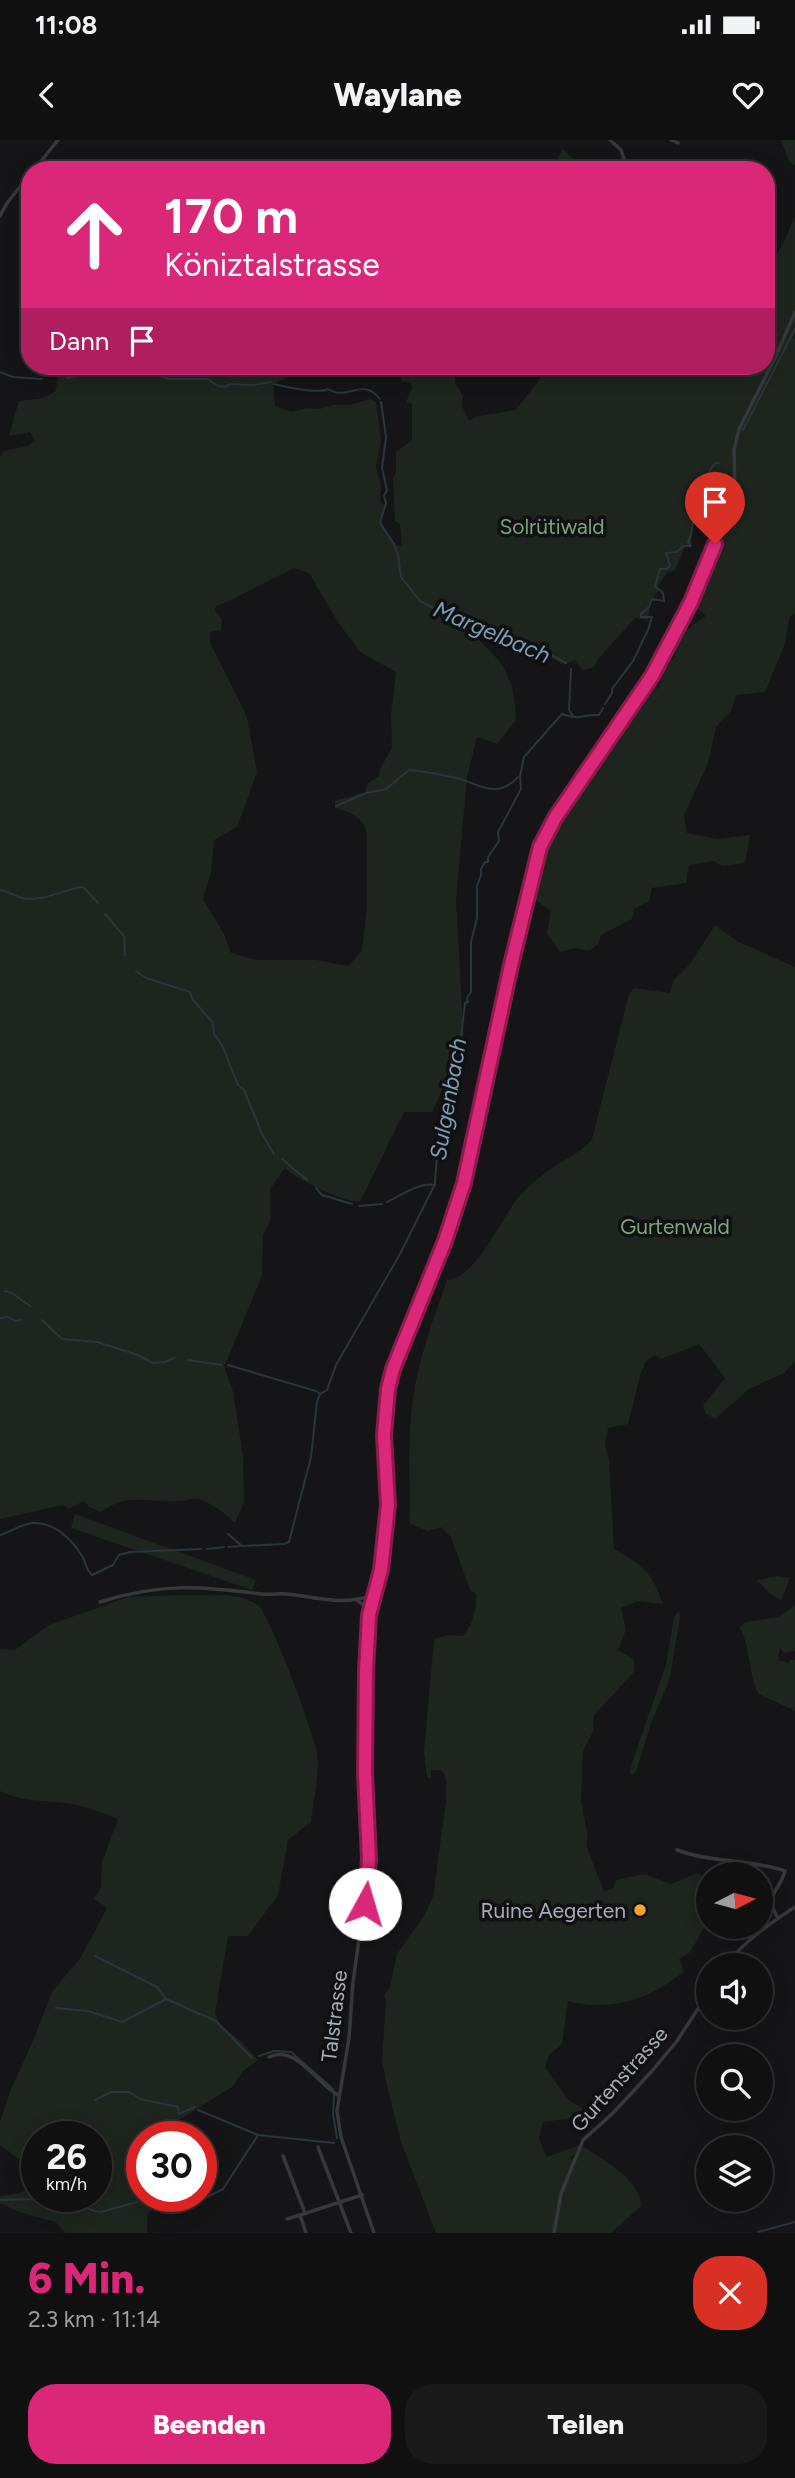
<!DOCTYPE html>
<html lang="de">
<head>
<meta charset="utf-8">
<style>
	body { margin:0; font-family:Figtree,sans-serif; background:#19191a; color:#f1f3f6; height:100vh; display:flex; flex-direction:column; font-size:26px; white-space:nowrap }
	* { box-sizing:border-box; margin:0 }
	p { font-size:23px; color:#9c9d9f }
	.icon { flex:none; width:38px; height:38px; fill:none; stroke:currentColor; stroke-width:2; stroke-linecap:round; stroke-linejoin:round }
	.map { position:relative; height:2093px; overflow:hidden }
	.details { display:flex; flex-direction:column; background:#101011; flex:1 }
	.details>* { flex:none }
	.hud { position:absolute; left:21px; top:21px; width:754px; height:214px; border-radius:28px; box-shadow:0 4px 18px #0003,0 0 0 2px #303031; background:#db2777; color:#fff; overflow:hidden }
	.needle { width:46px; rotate:84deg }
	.controls { position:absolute; left:696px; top:1722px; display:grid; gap:14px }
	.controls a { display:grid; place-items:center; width:77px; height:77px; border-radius:50%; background:#101011; box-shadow:0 4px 18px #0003,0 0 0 2px #303031; font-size:35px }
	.speed { position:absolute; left:21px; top:1981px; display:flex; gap:14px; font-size:35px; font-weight:700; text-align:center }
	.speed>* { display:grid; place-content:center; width:91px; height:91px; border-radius:50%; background:#101011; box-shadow:0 4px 18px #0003,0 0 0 2px #303031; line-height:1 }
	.speed small { font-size:18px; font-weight:400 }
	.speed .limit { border:10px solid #d22; background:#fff; color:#111 }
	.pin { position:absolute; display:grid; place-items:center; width:60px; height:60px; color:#fff; margin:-72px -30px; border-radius:50% 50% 50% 0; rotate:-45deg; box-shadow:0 0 7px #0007 }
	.pin .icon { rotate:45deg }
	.me { position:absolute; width:77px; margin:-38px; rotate:6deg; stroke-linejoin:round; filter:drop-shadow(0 0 5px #0008) }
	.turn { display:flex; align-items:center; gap:24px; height:147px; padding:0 28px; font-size:32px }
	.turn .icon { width:91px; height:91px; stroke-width:2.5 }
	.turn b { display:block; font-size:49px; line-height:60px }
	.then { display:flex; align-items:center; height:66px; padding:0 28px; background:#0003; gap:14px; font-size:26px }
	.round { display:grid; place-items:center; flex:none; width:74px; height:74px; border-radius:28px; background:#19191a }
	.overview { display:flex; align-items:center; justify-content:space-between; height:119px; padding:0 28px }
	h1 { font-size:42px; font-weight:800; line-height:52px; color:#db2777 }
	.action { display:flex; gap:14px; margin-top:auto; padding:14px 28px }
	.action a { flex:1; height:80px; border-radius:28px; background:#db2777; color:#fff; font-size:28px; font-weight:800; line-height:80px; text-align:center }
	.action a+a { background:#19191a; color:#f1f3f6 }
	.status { display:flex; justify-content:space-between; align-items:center; height:49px; padding:0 35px; background:#101011; direction:ltr }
	.status svg { height:19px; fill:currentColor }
	header { display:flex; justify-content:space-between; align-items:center; height:91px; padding:0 28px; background:#101011; font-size:32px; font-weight:800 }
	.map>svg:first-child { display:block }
</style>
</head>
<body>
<div class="status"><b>11:08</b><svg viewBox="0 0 49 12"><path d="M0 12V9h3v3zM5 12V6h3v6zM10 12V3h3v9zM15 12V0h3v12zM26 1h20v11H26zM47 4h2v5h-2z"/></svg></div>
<header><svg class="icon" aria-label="back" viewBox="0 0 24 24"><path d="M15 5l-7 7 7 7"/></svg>Waylane<svg class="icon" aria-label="heart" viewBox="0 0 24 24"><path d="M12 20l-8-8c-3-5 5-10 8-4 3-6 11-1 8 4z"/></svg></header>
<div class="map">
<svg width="795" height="2093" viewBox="0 0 795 2093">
	<rect width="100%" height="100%" fill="#151517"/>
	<g fill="#1d251e" fill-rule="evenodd">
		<path d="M 781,0 L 795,0 L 795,26 L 789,21 Z"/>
		<path d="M 563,9 L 583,30 L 569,30 L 558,18 Z"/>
		<path d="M 795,76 L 795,193 L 793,198 L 795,199 L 795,474 L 790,476 L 784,506 L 765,552 L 736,555 L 731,571 L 716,587 L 708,623 L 684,675 L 687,693 L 718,699 L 750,695 L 745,723 L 722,726 L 714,721 L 689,725 L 686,743 L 652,748 L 649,761 L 634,769 L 632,779 L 601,795 L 598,804 L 589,811 L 574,808 L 560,812 L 547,793 L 551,771 L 534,759 C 523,707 583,638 612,597 C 624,579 633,560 648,543 L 658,549 L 666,528 L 676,515 C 675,496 692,485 706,476 L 691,462 C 700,440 727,386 720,366 L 707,362 L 700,365 L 694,378 L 691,407 L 685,407 L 675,430 L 667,433 L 658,445 L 658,451 L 650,462 L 648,480 L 635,478 L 599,518 L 593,528 L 583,530 L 574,520 L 564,525 L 527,504 L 486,490 L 480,489 L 475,496 C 506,525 514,537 516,580 L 497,604 L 477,597 L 467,637 L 456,760 L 464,902 L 432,972 L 404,972 L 360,1062 C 342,1061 299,1041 285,1028 L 270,1049 L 270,1081 L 263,1095 L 262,1136 L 224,1227 L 233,1251 L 243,1316 L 244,1363 L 235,1383 C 224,1373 212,1363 198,1359 C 192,1358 187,1361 181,1361 C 151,1364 128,1351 101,1372 L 89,1367 L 84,1361 L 68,1369 L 63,1365 L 0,1379 L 0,317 L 4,311 L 28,306 L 35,301 L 30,292 L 9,296 L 19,261 L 43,258 L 55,252 L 61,226 L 79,226 L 96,231 L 124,226 L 312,226 L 273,244 L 275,266 L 291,272 L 308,268 L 319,269 L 333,265 L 350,265 L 370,259 L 376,262 L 381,301 L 376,326 L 381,346 L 380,361 L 385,366 L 381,381 L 393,403 L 402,407 L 400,384 L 395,381 L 393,338 L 396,332 L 396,312 L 412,300 L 412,264 L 406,262 L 412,248 L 411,243 L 401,241 L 402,226 L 455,226 L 455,243 L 463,256 L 462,266 L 469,281 L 475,277 L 516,270 L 550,226 L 766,226 L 767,128 L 783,104 ZM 717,331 L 722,345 L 722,359 L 719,362 L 707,358 L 703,352 L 710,334 ZM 294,428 L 309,433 L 338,482 L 360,512 L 396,532 L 391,575 L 392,608 L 380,629 L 379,636 L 368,643 L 365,652 L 335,661 L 335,668 C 350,672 364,677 367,694 L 367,767 L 362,810 L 349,826 L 316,820 L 257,820 L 231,813 L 224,794 L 203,759 L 211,732 L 214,700 L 237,687 L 257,632 L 247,577 L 210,503 L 210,492 L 221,490 L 222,479 L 215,471 L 216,466 L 229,461 Z"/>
		<path d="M 715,785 L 737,801 L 795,827 L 795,1221 L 784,1233 L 749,1249 L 715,1279 L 706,1274 L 703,1266 L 725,1238 L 699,1204 L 661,1219 L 654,1215 L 645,1222 L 644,1228 L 641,1232 L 628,1284 L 608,1288 L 605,1305 L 609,1319 L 614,1409 C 644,1425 652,1433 663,1464 L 637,1461 L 621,1468 L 626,1490 L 618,1510 L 634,1520 L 634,1532 L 594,1575 L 593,1591 L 583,1611 L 581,1661 L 588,1697 L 586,1705 L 604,1752 L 613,1748 L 616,1740 L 644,1734 L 671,1744 L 698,1733 L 708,1742 L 704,1757 L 709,1767 L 705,1786 L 690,1812 L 679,1819 L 684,1831 C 652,1859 610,1872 568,1861 L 562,1904 L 549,1915 L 545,1927 L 568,1960 L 586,1970 C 574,1979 557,1980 543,1982 L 539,1998 L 546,2017 L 578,2006 L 575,2014 L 569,2018 L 573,2021 L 581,2005 C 602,2020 640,2038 641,2066 L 611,2093 L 436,2093 L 401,2002 L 387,1946 L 382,1919 L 386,1861 L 384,1855 L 390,1847 L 397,1814 L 424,1776 L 433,1757 L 446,1661 L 446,1641 L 444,1633 L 440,1630 L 431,1630 L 431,1638 L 427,1637 L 424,1612 L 434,1499 L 449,1495 L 463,1496 C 473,1484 477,1468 476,1454 L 470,1450 L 451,1397 L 441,1387 L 428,1391 L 410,1384 C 410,1343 407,1300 413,1259 C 418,1219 434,1178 447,1140 C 474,1139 501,1081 516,1060 C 525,1049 537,1039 548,1031 C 563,1020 581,1013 592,999 L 629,854 L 634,848 L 670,853 L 673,841 L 690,824 Z"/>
		<path d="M 75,1374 L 256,1440 L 252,1450 L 71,1388 Z"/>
		<path d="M 778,1436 L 790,1438 L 781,1461 L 770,1454 L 757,1440 Z"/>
		<path d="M 180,1455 C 204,1456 237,1450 258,1465 C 270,1475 314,1593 317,1613 C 320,1635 313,1661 311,1682 L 288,1700 L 278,1755 L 248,1796 L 228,1796 L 215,1873 L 220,1885 L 243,1903 L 258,1920 L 243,1931 L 232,1947 L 179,1980 L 175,1985 L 176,1997 L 142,1997 L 142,2056 L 160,2056 L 157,2066 L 147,2074 L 147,2093 L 65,2093 L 56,2082 L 19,2072 L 0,2063 L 0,2056 C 13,2054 26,2053 37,2044 L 37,2056 L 96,2056 L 96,1997 L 37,1997 L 37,2037 L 32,2037 L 24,2023 L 0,2005 L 0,1981 L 11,1949 L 33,1901 L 52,1852 L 81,1817 L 107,1768 L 94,1759 L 101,1747 L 102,1722 L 118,1679 C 106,1674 93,1669 81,1666 C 55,1659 25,1664 0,1651 L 0,1509 L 15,1510 L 49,1485 L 128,1457 Z"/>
		<path d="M 795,1465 L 795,1511 L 784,1513 L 780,1508 L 778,1516 L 780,1521 L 785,1521 L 788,1524 L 790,1520 L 795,1520 L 795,1571 L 759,1554 C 747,1534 751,1502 739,1488 L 745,1482 L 779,1477 Z"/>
		<path d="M 679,1471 L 680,1478 L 669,1541 L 650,1586 L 636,1632 L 632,1635 L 630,1632 L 632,1623 L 666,1525 L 674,1477 Z"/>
	</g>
	<path fill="#2b353b" d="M 715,330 L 719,333 L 722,357 L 719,362 L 707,358 L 703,352 L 710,334 Z"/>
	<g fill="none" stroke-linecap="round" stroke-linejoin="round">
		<g stroke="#2b353b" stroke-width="2">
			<path d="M 0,232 L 13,237 L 42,239"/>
			<path d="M 67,238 L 85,234 L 106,236 L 148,229 L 168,239 L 208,239 L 218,246 L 226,247 L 230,244 L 252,245 L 272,242"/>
			<path d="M 274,244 C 285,247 318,254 328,249 C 347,262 362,236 380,259"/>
			<path d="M 381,262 L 386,297 L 382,328 L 387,350 L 384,356 L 386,363 L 380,383 L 394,404 L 398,415 L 401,437 L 420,461 L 437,470 L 463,476 L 477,488 L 525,501 L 566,523"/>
			<path d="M 743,290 L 795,189"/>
			<path d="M 571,529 L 569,570 L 573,576"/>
			<path d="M 605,564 L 612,553 L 612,549 L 633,521 L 648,490 L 652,477 L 641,477 L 641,474 L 649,467 L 652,459 L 664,461 L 663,453 L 655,446 L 660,429 L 667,429 L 670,426 L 666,413 L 677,412 L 683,406 L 691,406 L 688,402 C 694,391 691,379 698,369 L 694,364 L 690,365 L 688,361 L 698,355 L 705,338 L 715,323 L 719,323"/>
			<path d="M 366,653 L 386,649 L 409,630 C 424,631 437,634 452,637 C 476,641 495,662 518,637"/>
			<path d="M 336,666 L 364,654"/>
			<path d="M 0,750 C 8,751 14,756 22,758 C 39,762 63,751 80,747 L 84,748 L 98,763"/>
			<path d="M 105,774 L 124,796 L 125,815"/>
			<path d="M 136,831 L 146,838 L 190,852 L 193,860 L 213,883 L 214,894 L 222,905 L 238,945 L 244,950 L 262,994 L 274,1014"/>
			<path d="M 282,1019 L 307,1040"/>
			<path d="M 316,1048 L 322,1055 L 352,1064"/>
			<path d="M 387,1062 C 402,1055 419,1042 435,1045"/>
			<path d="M 359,1066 L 382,1064"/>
			<path d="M 5,1151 L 12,1153 L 30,1166"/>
			<path d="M 0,1178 L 8,1177 L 15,1181 L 21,1180"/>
			<path d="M 42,1180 L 62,1199 L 97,1202 L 138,1215 L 153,1223 L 165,1222 L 174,1218"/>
			<path d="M 188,1220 L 222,1225"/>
			<path d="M 228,1225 L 316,1251 L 320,1254"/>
			<path d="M 228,1394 L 242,1406 L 284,1404 L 289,1402 L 311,1317 L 317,1262 L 320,1254 L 327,1250 L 336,1225 L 400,1114 L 435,1044 C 435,1032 438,1021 436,1010 L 442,999 L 440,995 L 444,978 L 440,977 L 455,937 L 455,920 L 459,914 L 465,863 L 468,862 L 467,858 L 471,852 L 471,802 L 477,778 L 477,746 L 481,735 L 481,729 L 485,722 L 488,722 L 488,717 L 499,701 L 498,692 L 521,649 L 520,636 L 524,617 L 562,574 C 582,581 581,574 599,575 L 603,568"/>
			<path d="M 0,1395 C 10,1392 22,1384 32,1383 C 54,1382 71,1398 82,1416 C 86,1423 86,1430 92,1435 L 113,1425 L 119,1415 L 130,1412 L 201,1409"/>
			<path d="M 228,1407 L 241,1406"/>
			<path d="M 207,1409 L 224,1407"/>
			<path d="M 95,1816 L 157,1847 L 166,1859 L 216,1881 L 252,1918"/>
			<path d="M 56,1868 L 88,1871 L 122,1882 L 166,1859"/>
			<path d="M 259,1916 L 274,1911 L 291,1912 L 333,1949"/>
			<path d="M 334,1955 L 333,1974 L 337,1998"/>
			<path d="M 95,1960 L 111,1952 L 129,1952 L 140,1959 L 178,1967 L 179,1974 L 195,1967"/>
			<path d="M 198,1970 L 258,1995 L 334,2003"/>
			<path d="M 60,2056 L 94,2071 L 101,2072 L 137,2062"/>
			<path d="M 42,2059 L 57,2056"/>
			<path d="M 0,2060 L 36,2059"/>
			<path d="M 152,2065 L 180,2071 L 223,2049 L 258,1995"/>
			<path d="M 758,2092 L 795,2082"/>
		</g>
		<g stroke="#36383c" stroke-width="3.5">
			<path d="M 610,0 L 621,10 L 628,30"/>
			<path d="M 671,0 L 678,3"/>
			<path d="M 34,30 L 58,0"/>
			<path d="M 0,76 L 7,63 L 30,34"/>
			<path d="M 358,1461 L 364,1465 L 369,1475"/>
			<path d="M 100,1462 C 160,1443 200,1446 261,1454 C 270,1455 279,1453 288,1454 C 321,1458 341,1466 374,1455"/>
			<path d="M 677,1710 C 712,1723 750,1719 785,1731 C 779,1753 763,1754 778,1778"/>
			<path d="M 726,1825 C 744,1801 771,1783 795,1767"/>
			<path d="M 269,1917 C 296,1904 317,1944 338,1955"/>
			<path d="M 318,2007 L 351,2093"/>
			<path d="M 283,2016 L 305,2073"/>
			<path d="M 287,2079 L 300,2075"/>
			<path d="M 306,2093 L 300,2075 L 362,2055"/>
			<path d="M 374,2093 L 341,1997 L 337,1971 L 349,1898 L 353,1842 L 368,1735 L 369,1705 L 365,1633 L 366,1531 L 369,1475 L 381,1430 L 388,1365 L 384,1295 L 388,1249 L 401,1207 L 445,1101 L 464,1043 L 511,826 L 540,707 L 555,678 L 652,536 L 682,482 L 715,404 L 726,388 L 733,371 L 735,352 L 734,310 L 739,289 L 776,216 L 795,172"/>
			<path d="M 554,2093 L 561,2054 L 583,2000 L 613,1973 L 652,1931 L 677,1901 L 709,1852"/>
		</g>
	</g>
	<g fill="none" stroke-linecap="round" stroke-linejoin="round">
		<defs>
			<path id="route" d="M 365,1764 L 369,1719 L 365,1633 L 366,1531 L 369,1475 L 381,1430 L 388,1365 L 384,1295 L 388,1249 L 393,1229 L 445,1101 L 464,1043 L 511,825 L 540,707 L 555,678 L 652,536 L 691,462 L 715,404"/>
		</defs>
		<use href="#route" stroke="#8e194d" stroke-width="18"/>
		<use href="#route" stroke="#db2777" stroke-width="12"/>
	</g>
	<circle fill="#f6a52e" stroke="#101012" stroke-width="2.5" cx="640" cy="1770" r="7"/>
	<g text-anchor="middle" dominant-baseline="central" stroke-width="7" stroke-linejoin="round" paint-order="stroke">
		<g font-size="21" fill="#7ea37d" stroke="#101012">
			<text x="552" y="386">Solrütiwald</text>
			<text x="675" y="1086">Gurtenwald</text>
		</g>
		<g font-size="21" fill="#a7adb8" stroke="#101012" text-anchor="end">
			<text x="626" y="1770">Ruine Aegerten</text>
		</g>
		<g font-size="21" fill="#a7adb8" stroke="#101012">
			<text transform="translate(334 1876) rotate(-83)">Talstrasse</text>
			<text transform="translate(619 1939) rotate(-48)">Gurtenstrasse</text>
		</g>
		<g font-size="23" font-style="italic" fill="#7d9eb4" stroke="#101012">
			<text transform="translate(492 492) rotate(23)">Margelbach</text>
			<text transform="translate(448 959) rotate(-80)">Sulgenbach</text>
		</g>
	</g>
</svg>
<div class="controls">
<a><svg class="needle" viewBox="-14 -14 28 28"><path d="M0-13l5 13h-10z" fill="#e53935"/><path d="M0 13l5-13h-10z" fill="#9c9d9f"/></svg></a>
<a><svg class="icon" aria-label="sound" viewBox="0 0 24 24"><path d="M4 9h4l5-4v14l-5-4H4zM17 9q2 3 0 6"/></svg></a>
<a><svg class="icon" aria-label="search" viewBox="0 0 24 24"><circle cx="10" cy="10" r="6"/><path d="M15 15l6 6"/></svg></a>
<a><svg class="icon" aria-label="layers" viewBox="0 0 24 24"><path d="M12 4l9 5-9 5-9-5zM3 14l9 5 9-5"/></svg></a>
</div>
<div class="speed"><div>26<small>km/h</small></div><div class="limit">30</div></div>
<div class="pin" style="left:715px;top:404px;background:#d93025"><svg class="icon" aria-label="arrive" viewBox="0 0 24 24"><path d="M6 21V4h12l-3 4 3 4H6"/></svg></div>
<svg class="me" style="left:365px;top:1764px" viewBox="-20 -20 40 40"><circle r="19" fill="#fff"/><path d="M0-13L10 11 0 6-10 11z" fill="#db2777"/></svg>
<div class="hud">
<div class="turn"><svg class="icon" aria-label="ahead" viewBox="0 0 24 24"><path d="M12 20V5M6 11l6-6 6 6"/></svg><div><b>170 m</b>Köniztalstrasse</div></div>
<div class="then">Dann<svg class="icon" aria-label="arrive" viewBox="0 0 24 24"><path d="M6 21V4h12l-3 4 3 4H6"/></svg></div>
</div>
</div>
<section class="details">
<div class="overview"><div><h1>6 Min.</h1><p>2.3 km · 11:14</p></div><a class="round" style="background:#d93025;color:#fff"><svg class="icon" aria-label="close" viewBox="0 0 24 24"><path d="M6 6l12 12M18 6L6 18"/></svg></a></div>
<div class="action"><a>Beenden</a><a>Teilen</a></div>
</section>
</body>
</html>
